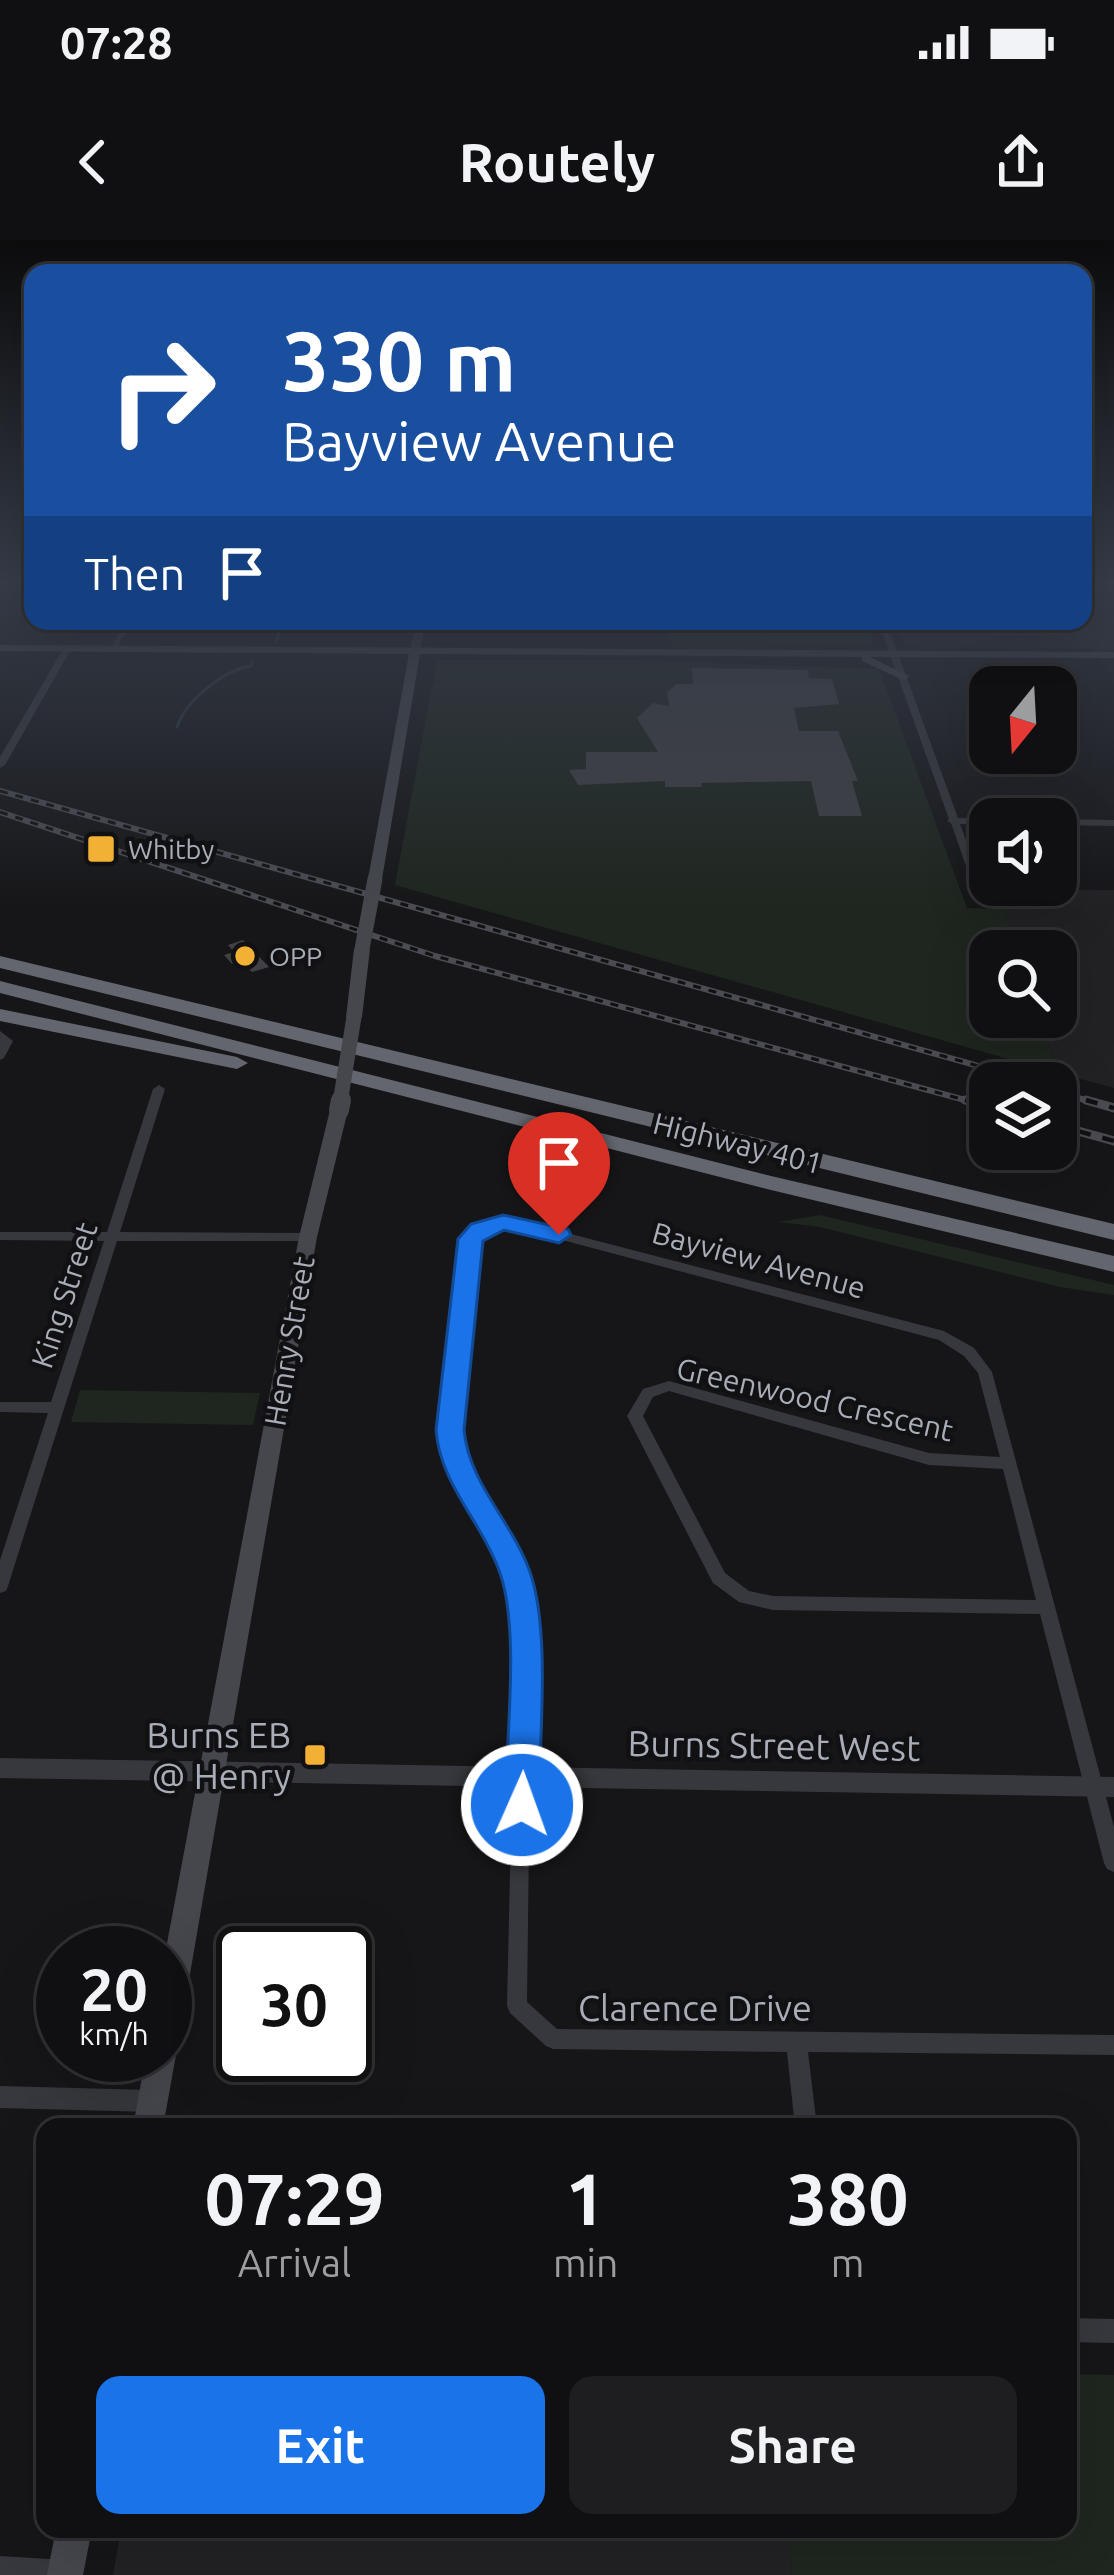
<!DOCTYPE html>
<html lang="en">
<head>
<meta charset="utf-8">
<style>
	body { margin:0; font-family:Ubuntu,sans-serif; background:#1e1e20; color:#f1f3f6; height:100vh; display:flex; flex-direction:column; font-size:45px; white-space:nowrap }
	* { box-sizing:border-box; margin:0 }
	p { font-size:39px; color:#9c9d9f }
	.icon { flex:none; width:66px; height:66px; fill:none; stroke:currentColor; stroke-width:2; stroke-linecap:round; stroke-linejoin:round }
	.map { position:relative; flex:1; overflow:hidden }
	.details { position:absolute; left:36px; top:1878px; width:1041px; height:420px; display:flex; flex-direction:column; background:#101012; border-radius:24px; box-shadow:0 12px 48px #0002,0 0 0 3px #303032 }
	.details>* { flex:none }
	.banner { position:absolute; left:24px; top:24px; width:1068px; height:366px; border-radius:24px; box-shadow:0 12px 48px #0002,0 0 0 3px #303032; background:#1a4fa0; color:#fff; overflow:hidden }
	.needle { width:78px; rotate:198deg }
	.controls { position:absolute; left:969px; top:426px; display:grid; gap:24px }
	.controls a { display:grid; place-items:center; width:108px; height:108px; border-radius:24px; background:#101012; box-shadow:0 12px 48px #0002,0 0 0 3px #303032; font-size:60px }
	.speed { position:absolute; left:36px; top:1686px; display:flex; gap:24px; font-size:60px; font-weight:700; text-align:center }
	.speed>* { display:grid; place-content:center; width:156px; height:156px; border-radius:50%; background:#101012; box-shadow:0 12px 48px #0002,0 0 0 3px #303032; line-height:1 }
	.speed small { font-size:30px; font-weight:400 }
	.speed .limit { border:6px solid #111; border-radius:18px; background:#fff; color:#111 }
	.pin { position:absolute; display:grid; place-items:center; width:102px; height:102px; color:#fff; margin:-123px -51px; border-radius:50% 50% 50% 0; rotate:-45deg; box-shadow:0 0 12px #0007 }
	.pin .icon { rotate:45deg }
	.me { position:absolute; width:132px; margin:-66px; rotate:2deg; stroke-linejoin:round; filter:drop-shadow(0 0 9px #0008) }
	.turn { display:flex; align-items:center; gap:42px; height:252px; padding:0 60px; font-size:54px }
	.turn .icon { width:156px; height:156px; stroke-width:2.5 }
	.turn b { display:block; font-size:84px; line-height:102px }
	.then { display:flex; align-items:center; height:114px; padding:0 60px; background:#0003; gap:24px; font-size:45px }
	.eta { display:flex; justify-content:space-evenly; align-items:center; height:204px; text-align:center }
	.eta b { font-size:72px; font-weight:700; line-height:84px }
	.cta { display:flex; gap:24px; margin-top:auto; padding:24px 60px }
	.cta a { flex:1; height:138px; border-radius:24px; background:#1a73e8; color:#fff; font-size:48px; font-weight:700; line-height:138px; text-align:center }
	.cta a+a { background:#1e1e20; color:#f1f3f6 }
	.status { display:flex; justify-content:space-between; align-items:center; height:84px; padding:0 60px; background:#101012; direction:ltr }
	.status svg { height:33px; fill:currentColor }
	header { display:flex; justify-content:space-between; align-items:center; height:156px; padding:0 60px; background:#101012; font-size:54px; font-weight:700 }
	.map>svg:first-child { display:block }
</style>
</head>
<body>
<div class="status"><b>07:28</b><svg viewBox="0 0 49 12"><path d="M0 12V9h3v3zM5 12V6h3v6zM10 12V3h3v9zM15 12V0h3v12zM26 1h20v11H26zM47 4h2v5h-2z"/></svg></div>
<header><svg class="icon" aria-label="back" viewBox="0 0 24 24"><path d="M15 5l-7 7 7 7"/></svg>Routely<svg class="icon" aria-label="share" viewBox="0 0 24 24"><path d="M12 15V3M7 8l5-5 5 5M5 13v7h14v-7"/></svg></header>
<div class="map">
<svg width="1114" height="2335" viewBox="0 0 1114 2335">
	<rect width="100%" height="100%" fill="#161618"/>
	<g fill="#222225">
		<path d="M 1083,346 L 1114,346 L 1114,409 L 906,407 L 895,381 L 1083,381 Z"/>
		<path d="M 997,649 L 1114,650 L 1114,848 L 1058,833 L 1039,777 L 1056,777 L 1056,711 L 1018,711 Z"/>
		<path d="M 121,2289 L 789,2289 L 792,2335 L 113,2335 Z"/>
	</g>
	<g fill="#1e261f">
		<path d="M 670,381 L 865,381 L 874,406 L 672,407 L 667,387 Z"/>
		<path d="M 437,420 L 638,420 L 879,429 L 967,668 L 1004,669 L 1018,711 L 990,711 L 990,777 L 1039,777 L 1058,833 L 395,645 Z"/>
		<path d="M 820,975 L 1114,1045 L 1114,1055 L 1060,1047 L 820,987 L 779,982 Z"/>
		<path d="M 80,1150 L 260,1153 L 253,1185 L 71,1182 Z"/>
		<path d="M 1068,2134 L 1114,2135 L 1114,2335 L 792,2335 L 789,2289 L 1068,2289 Z"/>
	</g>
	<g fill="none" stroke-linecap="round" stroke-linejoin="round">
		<g stroke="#2c353c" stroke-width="3">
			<path d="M 276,403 L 282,381"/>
			<path d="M 177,487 C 186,460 224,430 251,426 L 252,421"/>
		</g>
	</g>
	<g fill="#404145">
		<path d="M 692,428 L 807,430 L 809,438 L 832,439 L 839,464 L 794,468 L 799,491 L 838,491 L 858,541 L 852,541 L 862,576 L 819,576 L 811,541 L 701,543 L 702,547 L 665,547 L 665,541 L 578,545 L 569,530 L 586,529 L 586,512 L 658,512 L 637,478 L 653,463 L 669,466 L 667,452 L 677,444 L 693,444 Z"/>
		<path d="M 243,700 L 269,727 L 252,732 L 242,722 L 232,724 L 224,715 L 234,712 L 228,705 Z"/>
	</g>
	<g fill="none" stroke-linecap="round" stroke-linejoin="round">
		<g fill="#37383d" fill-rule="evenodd">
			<path d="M 124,381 L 132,381 L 115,412 L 109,412 Z"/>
			<path d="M 878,381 L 886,381 L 958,578 L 990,579 L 990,585 L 960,584 L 988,660 L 987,662 L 978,660 L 951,583 L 947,581 L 949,579 Z"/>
			<path d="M 67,407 L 71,409 L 5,525 L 0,528 L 0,517 L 63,409 Z"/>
			<path d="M 1056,579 L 1114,580 L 1114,586 L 1056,585 Z"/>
			<path d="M 0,791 L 13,801 L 4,818 L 0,820 Z"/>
			<path d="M 159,845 L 165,849 L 120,992 L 308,993 L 315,997 L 308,1001 L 117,1001 L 8,1346 L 6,1351 L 0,1353 L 0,1320 L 48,1173 L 0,1172 L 0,1162 L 51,1162 L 104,1001 L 0,1000 L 0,992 L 107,992 L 153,849 Z"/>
			<path d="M 517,980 L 944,1091 L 974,1108 L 992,1132 L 1114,1587 L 1114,1632 L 1107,1629 L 1104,1623 L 1040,1374 L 773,1370 L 739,1362 L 713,1343 L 627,1176 L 643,1149 L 669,1141 L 929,1213 L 1000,1217 L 978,1133 L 964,1116 L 939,1100 L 517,988 L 491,989 L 478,1001 L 458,1190 L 470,1235 L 514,1321 L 532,1365 L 527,1762 L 557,1789 L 1114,1795 L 1114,1815 L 808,1812 L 817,1887 L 795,1887 L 787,1812 L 553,1809 L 546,1806 L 510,1773 L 507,1766 L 516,1365 L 498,1322 L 454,1235 L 442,1190 L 464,999 L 483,982 ZM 669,1151 L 929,1225 L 1003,1229 L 1036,1360 L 773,1356 L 749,1351 L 725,1333 L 643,1176 L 653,1157 Z"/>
			<path d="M 0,1846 L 153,1850 L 161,1853 L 164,1861 L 161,1869 L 153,1872 L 0,1868 Z"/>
			<path d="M 1068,2078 L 1114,2079 L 1114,2103 L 1068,2102 Z"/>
			<path d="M 0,2316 L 65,2320 L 74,2324 L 78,2333 L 77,2335 L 0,2335 Z"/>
		</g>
		<g fill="#37383d" fill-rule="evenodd">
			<path d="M 416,381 L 426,381 L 420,411 L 415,414 L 410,411 Z"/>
			<path d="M 0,1518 L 1114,1537 L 1114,1557 L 0,1538 Z"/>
		</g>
		<g fill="#45474d" fill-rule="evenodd">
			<path d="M 0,405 L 1114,412 L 1114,418 L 870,417 L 907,435 L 909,437 L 903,440 L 862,421 L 862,417 L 420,414 L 382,639 L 375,643 L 368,639 L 409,414 L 0,411 Z"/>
			<path d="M 362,704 L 370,709 L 362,777 L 354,782 L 346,777 L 354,709 Z"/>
			<path d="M 339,865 L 348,870 L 317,997 L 180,1792 L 175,1802 L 171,1804 L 176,1815 L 163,1887 L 133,1887 L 146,1815 L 165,1815 L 165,1714 L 299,997 L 330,870 Z"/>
			<path d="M 56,2289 L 92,2289 L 83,2335 L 47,2335 Z"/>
		</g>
		<g fill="#63666e" fill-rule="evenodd">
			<path d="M 0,716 L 1114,984 L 1114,1000 L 0,728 Z"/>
			<path d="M 0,741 L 771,936 L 1114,1016 L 1114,1032 L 771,950 L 0,753 Z"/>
			<path d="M 0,769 L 237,817 L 248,823 L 237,829 L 0,781 Z"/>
		</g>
		<defs>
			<g id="rail-far1">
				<path d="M 0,551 L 1039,843"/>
				<path d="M 0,572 L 435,716 L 976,863"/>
				<path d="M 1056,852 L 1096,863"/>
			</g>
			<g id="rail">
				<path d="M 965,860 L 990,867"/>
				<path d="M 1086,860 L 1114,868"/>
				<path d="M 1056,885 L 1114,901"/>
			</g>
		</defs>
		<use href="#rail-far1" stroke="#4a4c52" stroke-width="6"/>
		<use href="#rail" stroke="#4a4c52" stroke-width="9"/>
		<use href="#rail-far1" stroke="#111113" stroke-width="3" stroke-dasharray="8" stroke-linecap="butt"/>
		<use href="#rail" stroke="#111113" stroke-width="4.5" stroke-dasharray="12" stroke-linecap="butt"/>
		<g stroke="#45474d" stroke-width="15">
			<path d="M 362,709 L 375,639"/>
			<path d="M 340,863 L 354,777"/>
		</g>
		<path stroke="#45474d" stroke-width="20" d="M 339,870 L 341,860"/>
	</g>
	<linearGradient id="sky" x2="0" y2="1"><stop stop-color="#0c0c0d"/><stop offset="0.51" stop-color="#363c48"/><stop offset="1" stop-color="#363c48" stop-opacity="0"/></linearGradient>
	<rect width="1114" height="672" fill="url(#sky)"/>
	<path fill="#1a73e8" stroke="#114b97" stroke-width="3" d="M 503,975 L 568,989 L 571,995 L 559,1003 L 504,990 L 483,1001 L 464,1190 C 469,1244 512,1281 530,1332 C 551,1393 539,1499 539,1565 L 534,1576 L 522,1581 L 510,1576 L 505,1565 C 506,1501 520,1390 500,1333 C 482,1282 440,1244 436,1190 L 458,999 L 471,984 Z"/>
	<g fill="#f2b134" stroke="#111113" stroke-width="4.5">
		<rect x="86" y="594" width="30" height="30" rx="6"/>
		<circle cx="245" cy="716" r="12"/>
		<rect x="303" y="1503" width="24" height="24" rx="6"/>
	</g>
	<g text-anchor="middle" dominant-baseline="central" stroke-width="9" stroke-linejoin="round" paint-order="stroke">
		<g font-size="27" fill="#a8adb8" stroke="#111113" text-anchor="start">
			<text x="128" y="609">Whitby</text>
			<text x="269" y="716">OPP</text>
		</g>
		<g font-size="30" fill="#a8adb8" stroke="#111113">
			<text transform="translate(738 903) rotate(14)">Highway 401</text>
			<text transform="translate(759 1020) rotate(15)">Bayview Avenue</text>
			<text transform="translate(64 1055) rotate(-72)">King Street</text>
			<text transform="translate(289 1101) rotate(-80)">Henry Street</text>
			<text transform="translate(815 1159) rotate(13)">Greenwood Crescent</text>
		</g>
		<g font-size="36" fill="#a8adb8" stroke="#111113" text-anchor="end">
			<text x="291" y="1494">Burns EB<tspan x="291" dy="41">@ Henry</tspan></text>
		</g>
		<g font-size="36" fill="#a8adb8" stroke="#111113">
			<text transform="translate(774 1505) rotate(1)">Burns Street West</text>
			<text x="695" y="1767">Clarence Drive</text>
		</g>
	</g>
</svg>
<div class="controls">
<a><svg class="needle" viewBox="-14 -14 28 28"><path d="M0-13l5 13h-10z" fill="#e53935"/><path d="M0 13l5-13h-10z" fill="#9c9d9f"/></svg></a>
<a><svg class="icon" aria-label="sound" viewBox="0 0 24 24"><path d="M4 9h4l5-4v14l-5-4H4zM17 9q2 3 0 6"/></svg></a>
<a><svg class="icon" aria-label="search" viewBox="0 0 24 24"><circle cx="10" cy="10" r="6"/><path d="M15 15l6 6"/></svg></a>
<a><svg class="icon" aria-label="layers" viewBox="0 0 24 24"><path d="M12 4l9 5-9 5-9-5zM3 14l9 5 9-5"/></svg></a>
</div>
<div class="speed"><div>20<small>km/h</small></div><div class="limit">30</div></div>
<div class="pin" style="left:559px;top:995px;background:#d93025"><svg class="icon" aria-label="arrive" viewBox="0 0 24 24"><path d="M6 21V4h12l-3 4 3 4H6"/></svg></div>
<svg class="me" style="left:522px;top:1565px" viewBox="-20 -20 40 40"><circle r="17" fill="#1a73e8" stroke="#fff" stroke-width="3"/><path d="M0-11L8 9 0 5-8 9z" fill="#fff"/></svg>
<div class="banner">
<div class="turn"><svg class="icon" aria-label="right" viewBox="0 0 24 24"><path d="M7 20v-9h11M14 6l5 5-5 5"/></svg><div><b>330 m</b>Bayview Avenue</div></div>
<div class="then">Then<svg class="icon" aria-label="arrive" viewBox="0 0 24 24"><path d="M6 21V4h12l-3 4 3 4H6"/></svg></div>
</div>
<section class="details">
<div class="eta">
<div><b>07:29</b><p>Arrival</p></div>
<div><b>1</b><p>min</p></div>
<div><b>380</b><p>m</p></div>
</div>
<div class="cta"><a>Exit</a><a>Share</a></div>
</section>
</div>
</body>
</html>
